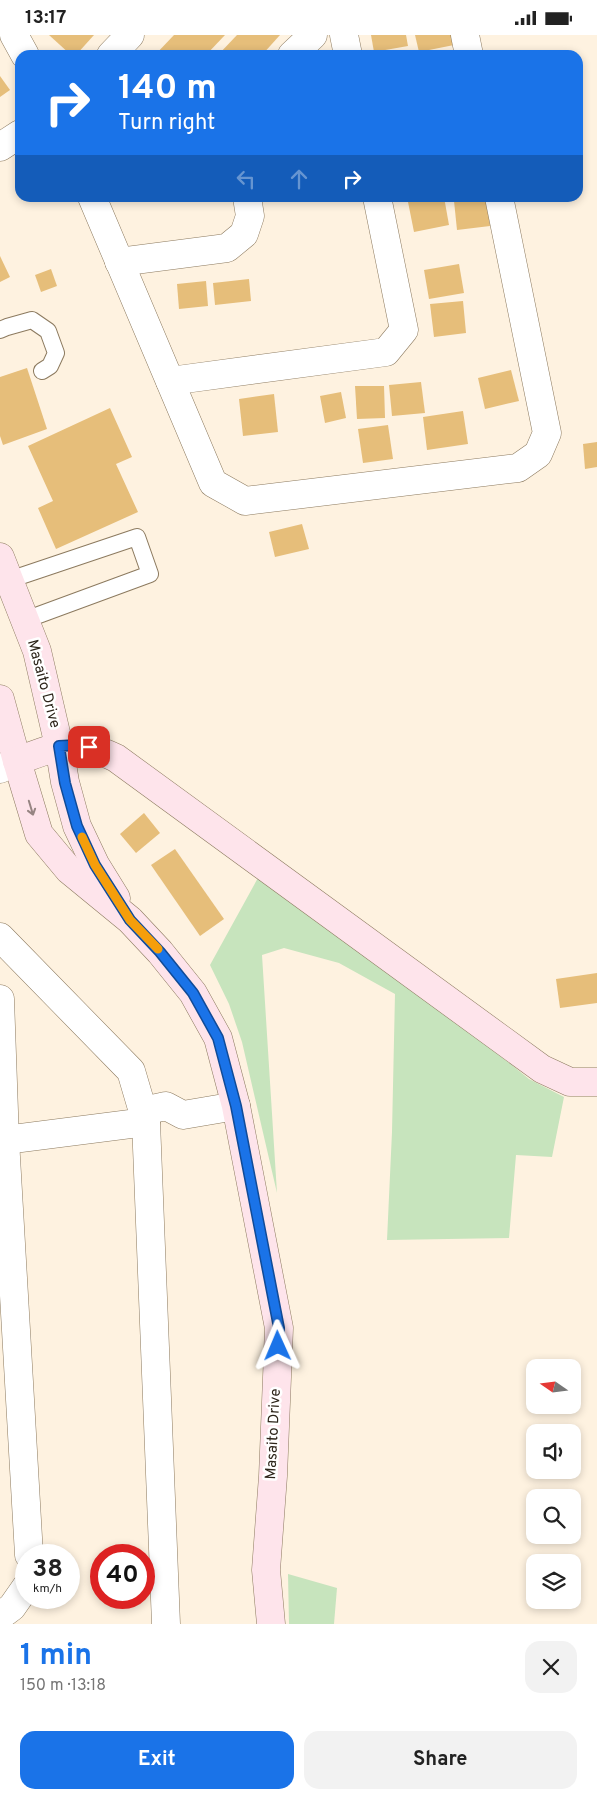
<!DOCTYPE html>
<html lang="en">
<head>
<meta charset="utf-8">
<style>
	body { margin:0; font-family:Overpass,sans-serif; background:#f2f2f2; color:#222; height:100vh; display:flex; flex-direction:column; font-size:19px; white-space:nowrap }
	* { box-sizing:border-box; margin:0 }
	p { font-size:16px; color:#767676 }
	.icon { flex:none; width:28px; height:28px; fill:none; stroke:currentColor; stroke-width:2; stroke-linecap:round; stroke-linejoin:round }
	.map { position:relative; height:1589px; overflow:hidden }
	.panel { display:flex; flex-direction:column; background:#fff; flex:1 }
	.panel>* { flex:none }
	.top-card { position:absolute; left:15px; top:15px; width:568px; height:152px; border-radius:15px; box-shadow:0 2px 8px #0003; background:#1a73e8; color:#fff; overflow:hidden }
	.needle { width:32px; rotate:284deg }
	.buttons { position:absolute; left:526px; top:1324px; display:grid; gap:10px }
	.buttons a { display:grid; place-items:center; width:55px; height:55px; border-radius:10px; background:#fff; box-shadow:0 2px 8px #0003; font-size:25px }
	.speed { position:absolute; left:15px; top:1509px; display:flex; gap:10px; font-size:25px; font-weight:700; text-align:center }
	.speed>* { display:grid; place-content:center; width:65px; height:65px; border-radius:50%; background:#fff; box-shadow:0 2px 8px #0003; line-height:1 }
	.speed small { font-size:12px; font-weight:400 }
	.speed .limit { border:8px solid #d22; background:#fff; color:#111 }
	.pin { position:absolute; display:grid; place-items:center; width:42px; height:42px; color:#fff; margin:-21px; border-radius:10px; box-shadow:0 2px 8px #0006 }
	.me { position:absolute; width:55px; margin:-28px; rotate:359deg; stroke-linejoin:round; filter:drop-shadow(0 0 4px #0008) }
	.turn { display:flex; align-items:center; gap:18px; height:105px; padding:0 20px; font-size:22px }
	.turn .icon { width:65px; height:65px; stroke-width:2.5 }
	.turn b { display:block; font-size:35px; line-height:42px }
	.lanes { display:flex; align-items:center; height:48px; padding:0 20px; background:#0003; justify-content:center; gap:25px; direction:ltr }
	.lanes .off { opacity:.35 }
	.round { display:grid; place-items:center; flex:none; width:52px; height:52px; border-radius:15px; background:#f2f2f2 }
	.summary { display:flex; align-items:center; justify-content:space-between; height:85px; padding:0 20px }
	h1 { font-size:30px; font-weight:700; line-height:38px; color:#1a73e8 }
	.button { display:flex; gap:10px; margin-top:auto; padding:10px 20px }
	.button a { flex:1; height:58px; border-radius:15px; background:#1a73e8; color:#fff; font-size:20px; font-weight:700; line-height:58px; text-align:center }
	.button a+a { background:#f2f2f2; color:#222 }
	.status { display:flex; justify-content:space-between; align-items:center; height:35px; padding:0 25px; background:#fff; direction:ltr }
	.status svg { height:14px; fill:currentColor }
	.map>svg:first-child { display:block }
</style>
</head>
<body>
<div class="status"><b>13:17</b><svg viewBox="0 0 49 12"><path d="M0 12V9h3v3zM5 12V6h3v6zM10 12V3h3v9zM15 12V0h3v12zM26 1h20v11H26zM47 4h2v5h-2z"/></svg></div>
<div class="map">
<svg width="597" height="1589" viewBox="0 0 597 1589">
	<rect width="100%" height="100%" fill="#fef2e0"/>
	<g fill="#c7e4bd">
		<path d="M 259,841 L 396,937 L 529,1044 L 564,1062 L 552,1122 L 516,1120 L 509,1203 L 387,1205 L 392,1097 L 395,959 L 339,928 L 284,913 L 262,920 L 277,1158 L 242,1007 L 229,969 L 210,930 Z"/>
		<path d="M 288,1539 L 337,1553 L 334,1589 L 289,1589 Z"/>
	</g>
	<g fill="#e6be7a">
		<path d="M 49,0 L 94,0 L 76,20 L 71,20 Z"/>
		<path d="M 174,0 L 225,0 L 206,20 L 155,20 Z"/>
		<path d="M 237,0 L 280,0 L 262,20 L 218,20 Z"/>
		<path d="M 371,0 L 406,0 L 408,11 L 374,17 Z"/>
		<path d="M 415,0 L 452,0 L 454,10 L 419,17 Z"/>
		<path d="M 0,41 L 10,55 L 0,62 Z"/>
		<path d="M 431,162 L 444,162 L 449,190 L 414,197 L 408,167 Z"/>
		<path d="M 487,163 L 490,191 L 457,195 L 454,166 Z"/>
		<path d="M 0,221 L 10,242 L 0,247 Z"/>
		<path d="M 459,229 L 464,258 L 429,264 L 424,235 Z"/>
		<path d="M 51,234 L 57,251 L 41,257 L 35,240 Z"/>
		<path d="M 249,244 L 251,266 L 215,270 L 213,248 Z"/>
		<path d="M 206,246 L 208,271 L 179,274 L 177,249 Z"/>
		<path d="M 463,266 L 466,298 L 434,302 L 430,269 Z"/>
		<path d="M 27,333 L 47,394 L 3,410 L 0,401 L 0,342 Z"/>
		<path d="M 511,335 L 519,366 L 485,374 L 478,343 Z"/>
		<path d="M 421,347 L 425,378 L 392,381 L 389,350 Z"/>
		<path d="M 355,351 L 384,351 L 385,383 L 357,384 Z"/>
		<path d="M 341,357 L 346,383 L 325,388 L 320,361 Z"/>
		<path d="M 274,359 L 278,397 L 243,401 L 239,364 Z"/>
		<path d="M 110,373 L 132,422 L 116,429 L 138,477 L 56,514 L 38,473 L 53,466 L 28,411 Z"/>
		<path d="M 463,376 L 468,409 L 427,415 L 423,382 Z"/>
		<path d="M 388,390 L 393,424 L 363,428 L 358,394 Z"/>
		<path d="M 597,407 L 597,432 L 585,434 L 583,409 Z"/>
		<path d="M 302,489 L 309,514 L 275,522 L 269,497 Z"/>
		<path d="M 144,778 L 160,798 L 136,818 L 120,799 Z"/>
		<path d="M 175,814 L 224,884 L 200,901 L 151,830 Z"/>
		<path d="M 597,938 L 597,968 L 560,973 L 556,944 Z"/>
	</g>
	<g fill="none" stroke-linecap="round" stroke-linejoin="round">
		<defs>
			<g id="lane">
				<path d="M 0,295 L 7,292 L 32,285 L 48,296 L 56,318 L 50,331 L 42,336"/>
				<path d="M 9,545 L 137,502 L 150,539 L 25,585"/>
			</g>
			<g id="street">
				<path d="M 14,0 L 25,20"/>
				<path d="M 344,0 L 348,20"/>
				<path d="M 465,0 L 469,20"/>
				<path d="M 111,20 L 130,0"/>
				<path d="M 292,20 L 313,0"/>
				<path d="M 0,112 L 20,99"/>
				<path d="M 92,162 L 213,448 L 245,466 L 518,433 L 538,419 L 547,398 L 499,162"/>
				<path d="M 119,227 L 227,213 L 244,199 L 250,181 L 247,162"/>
				<path d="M 170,346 L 386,317 L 404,295 L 377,162"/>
				<path d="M 0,734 L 17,726"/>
				<path d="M 0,902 L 131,1036 L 146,1087 L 166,1589"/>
				<path d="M 0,964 L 5,1105 L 29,1520"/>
				<path d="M 143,1076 L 166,1071 L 183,1080 L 236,1071"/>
				<path d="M 5,1105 L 146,1087"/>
				<path d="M 0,1581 L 12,1572 L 26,1552"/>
			</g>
			<g id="secondary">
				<path d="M 0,522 L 37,616 L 59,711 L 65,747 L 77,791 L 95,829 L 116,863"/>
				<path d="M 0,664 L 17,726 L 39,799 L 69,835 L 130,885 L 160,917 L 193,958 L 218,1003 L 236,1071 L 279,1293 L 273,1441 L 266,1535 L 271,1589"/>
				<path d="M 17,726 C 59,711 73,702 116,723 L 542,1034 L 570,1047 L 597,1047"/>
			</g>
		</defs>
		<use href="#lane" stroke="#8c7a5f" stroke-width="18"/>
		<use href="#street" stroke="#8c7a5f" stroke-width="29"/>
		<use href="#secondary" stroke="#8c7a5f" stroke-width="29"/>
		<use href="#lane" stroke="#fff" stroke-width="16"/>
		<use href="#street" stroke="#fff" stroke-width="28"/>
		<use href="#secondary" stroke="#fee4eb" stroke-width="28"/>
	</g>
	<defs><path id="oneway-shaft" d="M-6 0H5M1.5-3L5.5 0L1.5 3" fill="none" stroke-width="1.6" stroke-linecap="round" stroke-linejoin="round" transform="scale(1.25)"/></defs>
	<use stroke="#968482" href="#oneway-shaft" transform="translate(31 773) rotate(73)"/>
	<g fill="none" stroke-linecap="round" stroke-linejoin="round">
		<defs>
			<path id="route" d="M 89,712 L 78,710 L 59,711 L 65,748 L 77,791 L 95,830 L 130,885 L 160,917 L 193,958 L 218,1003 L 236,1071 L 279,1293 L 278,1311"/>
		</defs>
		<use href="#route" stroke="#114b97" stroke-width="12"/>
		<use href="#route" stroke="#1a73e8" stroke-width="9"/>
		<path stroke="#f59e0b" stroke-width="9" d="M 82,802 L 95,830 L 130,885 L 158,914"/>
	</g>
	<g text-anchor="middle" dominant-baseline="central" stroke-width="5" stroke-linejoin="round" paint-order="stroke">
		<g font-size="15" fill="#2d251a" stroke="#fff">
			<text transform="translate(43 649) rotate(75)">Masaito Drive</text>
			<text transform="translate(274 1399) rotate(-87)">Masaito Drive</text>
		</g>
	</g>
</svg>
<div class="buttons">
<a><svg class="needle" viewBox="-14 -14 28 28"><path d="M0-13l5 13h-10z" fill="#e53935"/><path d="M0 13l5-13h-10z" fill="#767676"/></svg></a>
<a><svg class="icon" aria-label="sound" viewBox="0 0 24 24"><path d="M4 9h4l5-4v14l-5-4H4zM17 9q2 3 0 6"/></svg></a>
<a><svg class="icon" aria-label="search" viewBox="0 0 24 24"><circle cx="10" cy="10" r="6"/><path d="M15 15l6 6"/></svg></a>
<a><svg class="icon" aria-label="layers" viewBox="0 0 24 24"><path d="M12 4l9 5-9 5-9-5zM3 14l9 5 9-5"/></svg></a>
</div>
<div class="speed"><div>38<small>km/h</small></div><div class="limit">40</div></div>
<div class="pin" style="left:89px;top:712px;background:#d93025"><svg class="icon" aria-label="arrive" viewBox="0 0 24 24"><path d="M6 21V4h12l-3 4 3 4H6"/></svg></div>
<svg class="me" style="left:278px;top:1311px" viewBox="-20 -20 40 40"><path d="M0-17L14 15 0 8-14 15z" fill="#1a73e8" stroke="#fff" stroke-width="4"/></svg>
<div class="top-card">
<div class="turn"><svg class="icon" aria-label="right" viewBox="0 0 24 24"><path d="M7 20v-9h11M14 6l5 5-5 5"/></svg><div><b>140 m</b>Turn right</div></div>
<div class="lanes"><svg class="icon off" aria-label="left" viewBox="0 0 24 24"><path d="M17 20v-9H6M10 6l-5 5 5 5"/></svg><svg class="icon off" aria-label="ahead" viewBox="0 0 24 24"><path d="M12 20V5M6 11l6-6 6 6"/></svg><svg class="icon" aria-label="right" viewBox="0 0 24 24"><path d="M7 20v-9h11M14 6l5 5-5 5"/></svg></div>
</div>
</div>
<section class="panel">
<div class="summary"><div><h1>1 min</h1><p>150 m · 13:18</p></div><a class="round"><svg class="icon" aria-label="close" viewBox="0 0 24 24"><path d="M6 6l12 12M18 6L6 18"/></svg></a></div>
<div class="button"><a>Exit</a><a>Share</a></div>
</section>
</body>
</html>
